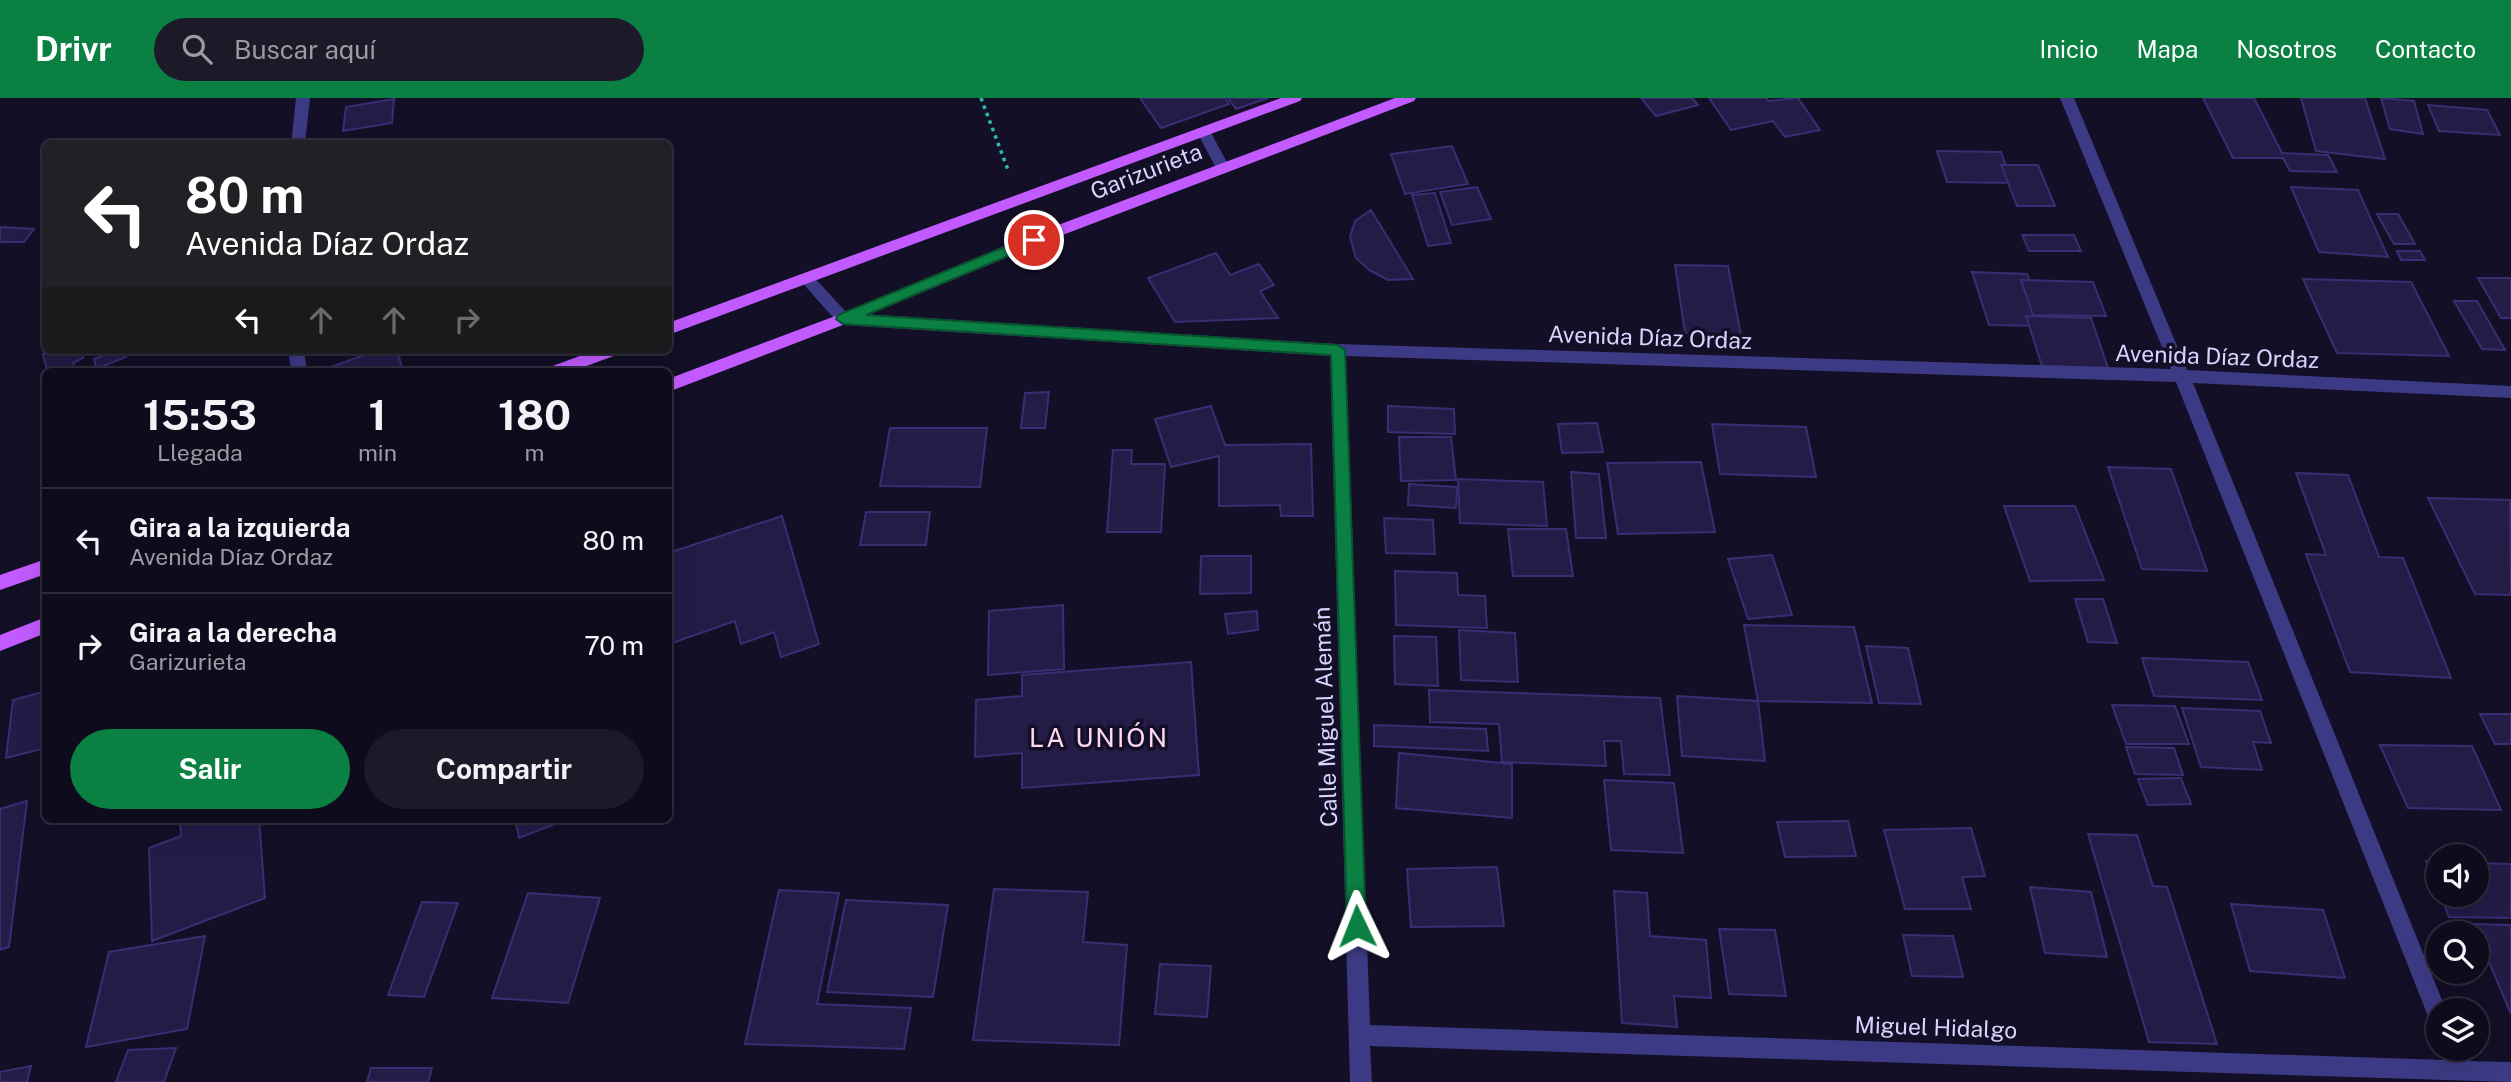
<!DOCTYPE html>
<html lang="es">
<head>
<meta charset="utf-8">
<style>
	body { margin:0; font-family:"Public Sans",sans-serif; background:#1c1929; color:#f1f3f6; height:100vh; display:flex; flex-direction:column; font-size:26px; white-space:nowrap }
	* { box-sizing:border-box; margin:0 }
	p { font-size:23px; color:#9b9ba3 }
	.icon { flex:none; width:38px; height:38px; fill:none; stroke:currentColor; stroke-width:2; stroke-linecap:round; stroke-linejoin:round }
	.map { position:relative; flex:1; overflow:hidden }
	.details { position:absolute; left:42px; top:270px; width:630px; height:455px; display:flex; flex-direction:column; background:#0e0b1c; border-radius:10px; box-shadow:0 7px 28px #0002,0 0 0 2px #2e2b3b }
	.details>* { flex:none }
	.hud { position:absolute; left:42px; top:42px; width:630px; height:214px; border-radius:10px; box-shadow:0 7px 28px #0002,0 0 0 2px #2e2b3b; background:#202124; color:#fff; overflow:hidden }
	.fabs { position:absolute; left:2426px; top:746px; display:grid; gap:14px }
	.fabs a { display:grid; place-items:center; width:63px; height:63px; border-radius:50%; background:#0e0b1c; box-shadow:0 7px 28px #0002,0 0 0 2px #2e2b3b; font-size:35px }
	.pin { position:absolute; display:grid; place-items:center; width:60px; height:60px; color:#fff; margin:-30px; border:4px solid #fff; border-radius:50%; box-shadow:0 2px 7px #0007 }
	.me { position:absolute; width:77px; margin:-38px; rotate:358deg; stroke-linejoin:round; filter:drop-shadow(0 0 5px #0008) }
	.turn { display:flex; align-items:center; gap:24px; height:147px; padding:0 28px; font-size:32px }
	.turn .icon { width:91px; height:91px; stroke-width:2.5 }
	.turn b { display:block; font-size:49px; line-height:60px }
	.lanes { display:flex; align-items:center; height:66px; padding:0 28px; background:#0003; justify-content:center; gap:35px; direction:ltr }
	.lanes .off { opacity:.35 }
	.eta { display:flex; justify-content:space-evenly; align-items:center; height:119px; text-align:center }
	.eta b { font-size:42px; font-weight:700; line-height:49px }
	.button { display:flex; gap:14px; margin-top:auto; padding:14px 28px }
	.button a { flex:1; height:80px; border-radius:42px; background:#0b8043; color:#fff; font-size:28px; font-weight:700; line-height:80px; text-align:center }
	.button a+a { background:#1c1929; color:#f1f3f6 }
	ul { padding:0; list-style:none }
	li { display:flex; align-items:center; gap:21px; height:105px; padding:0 28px; border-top:2px solid #2e2b3b }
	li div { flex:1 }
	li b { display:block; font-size:26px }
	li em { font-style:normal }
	header { display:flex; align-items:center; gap:42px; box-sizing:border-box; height:98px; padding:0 35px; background:#0b8043; color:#fff }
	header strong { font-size:33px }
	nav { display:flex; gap:38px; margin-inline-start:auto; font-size:24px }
	.search { width:490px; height:63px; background:#1c1929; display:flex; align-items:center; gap:18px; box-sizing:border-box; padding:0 24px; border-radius:38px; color:#9b9ba3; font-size:26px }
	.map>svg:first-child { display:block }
</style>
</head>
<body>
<header>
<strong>Drivr</strong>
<div class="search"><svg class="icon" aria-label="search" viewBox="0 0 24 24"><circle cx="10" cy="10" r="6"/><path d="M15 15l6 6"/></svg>Buscar aquí</div>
<nav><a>Inicio</a><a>Mapa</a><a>Nosotros</a><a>Contacto</a></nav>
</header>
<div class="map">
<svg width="2511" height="984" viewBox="0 0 2511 984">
	<rect width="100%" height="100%" fill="#130f26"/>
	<g fill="#241b47" stroke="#3b2d73" stroke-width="2">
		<path d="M 1140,0 L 1225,0 L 1229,6 L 1161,30 Z"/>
		<path d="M 1228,0 L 1268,0 L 1236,11 Z"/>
		<path d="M 1641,0 L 1692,0 L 1698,7 L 1656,18 Z"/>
		<path d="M 1709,0 L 1766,0 L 1768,3 L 1798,0 L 1820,32 L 1785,39 L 1773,23 L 1731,32 Z"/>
		<path d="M 2203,0 L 2254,0 L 2282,55 L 2328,57 L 2337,74 L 2290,73 L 2283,60 L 2233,60 Z"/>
		<path d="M 2301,0 L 2365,0 L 2385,61 L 2316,53 Z"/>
		<path d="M 2381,0 L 2414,3 L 2423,36 L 2390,31 Z"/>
		<path d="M 394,1 L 392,25 L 343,33 L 346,9 Z"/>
		<path d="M 2428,7 L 2487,12 L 2500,37 L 2439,33 Z"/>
		<path d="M 1452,48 L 1468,86 L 1405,96 L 1391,56 Z"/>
		<path d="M 1937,53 L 2001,54 L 2012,85 L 1947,84 Z"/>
		<path d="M 2001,67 L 2038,67 L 2055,108 L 2017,108 Z"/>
		<path d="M 1477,89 L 1491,121 L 1452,127 L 1440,94 Z"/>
		<path d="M 2291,89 L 2358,92 L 2388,159 L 2319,154 Z"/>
		<path d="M 1435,95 L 1451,145 L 1428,148 L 1412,97 Z"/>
		<path d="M 1371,112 L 1413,181 L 1388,182 L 1369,172 L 1356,160 L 1350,139 L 1355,123 Z"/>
		<path d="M 2377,116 L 2398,116 L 2415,146 L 2394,146 Z"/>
		<path d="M 0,129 L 34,131 L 24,144 L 0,144 Z"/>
		<path d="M 2022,137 L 2074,137 L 2081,153 L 2029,153 Z"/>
		<path d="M 2397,153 L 2420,153 L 2425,162 L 2401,162 Z"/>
		<path d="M 1216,155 L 1230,177 L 1259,166 L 1274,187 L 1260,193 L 1278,220 L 1175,224 L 1148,180 Z"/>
		<path d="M 1675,167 L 1728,168 L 1741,238 L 1685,235 Z"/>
		<path d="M 1972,174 L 2027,176 L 2046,228 L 1989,227 Z"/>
		<path d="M 2478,180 L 2511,180 L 2511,220 L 2501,220 Z"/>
		<path d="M 2303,181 L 2411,184 L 2449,258 L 2337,255 Z"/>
		<path d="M 2021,182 L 2093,184 L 2106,218 L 2033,217 Z"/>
		<path d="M 2454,203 L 2477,203 L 2505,252 L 2482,251 Z"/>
		<path d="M 2026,218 L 2091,220 L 2108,270 L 2042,268 Z"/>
		<path d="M 54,252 L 81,252 L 83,260 L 73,265 L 76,271 L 72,273 L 47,273 L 43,256 Z"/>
		<path d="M 118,252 L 124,252 L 126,259 L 96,271 L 94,261 Z"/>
		<path d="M 378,252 L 397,252 L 403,273 L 332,273 L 331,269 Z"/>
		<path d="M 1049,294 L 1045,330 L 1021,330 L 1025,295 Z"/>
		<path d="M 1211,308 L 1225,347 L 1311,346 L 1313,418 L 1281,418 L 1280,407 L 1219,408 L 1219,358 L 1171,369 L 1155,321 Z"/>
		<path d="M 1388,308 L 1454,311 L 1455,336 L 1388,334 Z"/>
		<path d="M 1597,325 L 1603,354 L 1562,355 L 1558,326 Z"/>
		<path d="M 1712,326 L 1806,329 L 1816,379 L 1720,376 Z"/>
		<path d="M 890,330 L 987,330 L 980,389 L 880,388 Z"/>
		<path d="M 1399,339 L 1451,339 L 1456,382 L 1401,383 Z"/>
		<path d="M 1113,352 L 1132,352 L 1131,366 L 1165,366 L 1161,434 L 1107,434 Z"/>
		<path d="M 1701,364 L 1715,434 L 1618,436 L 1607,365 Z"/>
		<path d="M 2108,369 L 2171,371 L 2207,473 L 2142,471 Z"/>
		<path d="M 1571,374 L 1599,376 L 1606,440 L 1576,440 Z"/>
		<path d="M 2296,375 L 2348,377 L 2379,459 L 2403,460 L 2451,580 L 2350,574 L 2306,456 L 2326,457 Z"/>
		<path d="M 1458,381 L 1543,384 L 1547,428 L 1460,425 Z"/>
		<path d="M 1409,386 L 1457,389 L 1456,410 L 1408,407 Z"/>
		<path d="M 2428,400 L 2510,402 L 2511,497 L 2475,496 Z"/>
		<path d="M 2004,408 L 2075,408 L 2104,482 L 2030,483 Z"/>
		<path d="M 866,414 L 930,414 L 926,447 L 860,447 Z"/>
		<path d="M 782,418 L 819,546 L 781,559 L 774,534 L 741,546 L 735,523 L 669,546 L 668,455 Z"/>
		<path d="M 1384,420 L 1433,422 L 1435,456 L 1386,455 Z"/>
		<path d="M 1508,431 L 1566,431 L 1573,478 L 1513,478 Z"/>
		<path d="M 1772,457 L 1792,517 L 1748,521 L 1728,461 Z"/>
		<path d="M 1201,458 L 1251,458 L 1251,495 L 1200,496 Z"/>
		<path d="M 1395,473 L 1457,475 L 1458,497 L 1485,498 L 1487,530 L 1396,527 Z"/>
		<path d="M 2075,501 L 2103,501 L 2117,545 L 2088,544 Z"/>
		<path d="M 1063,507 L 1064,571 L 988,577 L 989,513 Z"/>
		<path d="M 1257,513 L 1258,532 L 1228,536 L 1225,516 Z"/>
		<path d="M 1744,527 L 1854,529 L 1872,605 L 1758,603 Z"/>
		<path d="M 1459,532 L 1515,535 L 1518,584 L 1461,582 Z"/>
		<path d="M 1394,538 L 1436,539 L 1438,588 L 1395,586 Z"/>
		<path d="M 1866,548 L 1908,550 L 1921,606 L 1879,605 Z"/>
		<path d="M 2142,560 L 2248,564 L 2262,602 L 2154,598 Z"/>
		<path d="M 1191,564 L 1199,677 L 1022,690 L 1022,655 L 975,659 L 976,602 L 1022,598 L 1022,577 Z"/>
		<path d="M 1429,592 L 1660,600 L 1670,677 L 1624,676 L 1621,643 L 1604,643 L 1606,668 L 1502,664 L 1499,626 L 1430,624 Z"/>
		<path d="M 46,593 L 46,650 L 6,660 L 13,602 Z"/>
		<path d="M 1677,598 L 1758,603 L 1765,663 L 1682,658 Z"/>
		<path d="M 2112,607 L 2175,608 L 2189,646 L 2126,646 Z"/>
		<path d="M 2182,610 L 2260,613 L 2271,645 L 2253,644 L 2262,672 L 2201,669 Z"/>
		<path d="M 2480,616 L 2511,616 L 2511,646 L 2495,646 Z"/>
		<path d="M 1374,627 L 1486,631 L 1488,653 L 1374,648 Z"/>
		<path d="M 2380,647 L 2472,648 L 2501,712 L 2408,710 Z"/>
		<path d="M 2126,649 L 2174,650 L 2183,677 L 2135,676 Z"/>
		<path d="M 1399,655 L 1512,666 L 1512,720 L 1396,710 Z"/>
		<path d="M 2181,680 L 2191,706 L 2148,707 L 2138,681 Z"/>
		<path d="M 1604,682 L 1674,685 L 1683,755 L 1611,752 Z"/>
		<path d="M 27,703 L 9,849 L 0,852 L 0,711 Z"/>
		<path d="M 180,721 L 259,721 L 265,800 L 152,843 L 149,750 L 181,738 Z"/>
		<path d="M 515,721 L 568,721 L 519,740 Z"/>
		<path d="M 1848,723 L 1856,758 L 1785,759 L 1777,724 Z"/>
		<path d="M 1971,730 L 1985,778 L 1962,779 L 1971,811 L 1905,811 L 1884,732 Z"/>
		<path d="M 2088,736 L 2137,737 L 2153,788 L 2167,789 L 2217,946 L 2149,944 Z"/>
		<path d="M 2426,763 L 2438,764 L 2438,791 Z"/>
		<path d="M 2476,765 L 2511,766 L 2511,820 L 2449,819 L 2440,796 L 2476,796 Z"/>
		<path d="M 1497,769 L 1504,828 L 1411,829 L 1407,771 Z"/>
		<path d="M 2030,789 L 2091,794 L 2107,859 L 2045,855 Z"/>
		<path d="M 994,791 L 1088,794 L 1083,844 L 1127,847 L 1119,947 L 973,942 Z"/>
		<path d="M 779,792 L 839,795 L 817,906 L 911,910 L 904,951 L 745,946 Z"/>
		<path d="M 1614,793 L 1647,795 L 1650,838 L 1706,842 L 1711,900 L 1674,898 L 1677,929 L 1622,925 Z"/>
		<path d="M 528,795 L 600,800 L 568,905 L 492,900 Z"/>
		<path d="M 846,802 L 948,807 L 933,899 L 827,894 Z"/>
		<path d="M 422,804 L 458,805 L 424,899 L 388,897 Z"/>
		<path d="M 2231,806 L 2323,812 L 2345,880 L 2250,873 Z"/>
		<path d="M 2473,826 L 2511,827 L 2511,916 Z"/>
		<path d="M 1719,831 L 1775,832 L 1786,898 L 1729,896 Z"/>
		<path d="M 1903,837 L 1953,838 L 1963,879 L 1912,878 Z"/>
		<path d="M 205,838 L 187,931 L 86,949 L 109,854 Z"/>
		<path d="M 1160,866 L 1211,868 L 1207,919 L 1155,916 Z"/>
		<path d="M 176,950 L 164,984 L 116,984 L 128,952 Z"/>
		<path d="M 31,968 L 27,984 L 0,984 L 0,974 Z"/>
		<path d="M 371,970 L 432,970 L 428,984 L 367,984 Z"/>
	</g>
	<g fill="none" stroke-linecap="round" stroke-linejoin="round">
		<path stroke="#2fb8b0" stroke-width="3.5" stroke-dasharray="3.5 4.5" stroke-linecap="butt" d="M 981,0 L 1008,72"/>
		<g fill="#3d3a85" fill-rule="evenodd">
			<path d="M 296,0 L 310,0 L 305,46 L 291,46 Z"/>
			<path d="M 2060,0 L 2074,0 L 2187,272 L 2511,288 L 2511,300 L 2193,285 L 2446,912 L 2438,912 L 2438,928 L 2431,925 L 2428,918 L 2176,284 L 1346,258 L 1370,927 L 2445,962 L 2441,950 L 2462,950 L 2467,963 L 2511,964 L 2511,984 L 1370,948 L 1372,984 L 1350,984 L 1330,258 L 843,227 L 838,225 L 798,180 L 801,176 L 811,176 L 847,215 L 1338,246 L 2171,271 Z"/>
			<path d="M 1204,29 L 1209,31 L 1230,70 L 1228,74 L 1223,75 L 1218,74 L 1197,34 Z"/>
			<path d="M 288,252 L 304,252 L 307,273 L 291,273 Z"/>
		</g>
		<g fill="#c25bff" fill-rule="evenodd">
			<path d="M 1281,0 L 1302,0 L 1300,3 L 668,237 L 668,225 Z"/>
			<path d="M 1395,0 L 1416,0 L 1414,3 L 1039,146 L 848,225 L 668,294 L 668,281 L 838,217 L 1029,138 Z"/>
			<path d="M 596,252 L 621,252 L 619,256 L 573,273 L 548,273 L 550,269 Z"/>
			<path d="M 46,461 L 46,476 L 0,492 L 0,477 Z"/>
			<path d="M 46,519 L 46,535 L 0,553 L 0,537 Z"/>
		</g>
	</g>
	<path fill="#0b8043" stroke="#07532c" stroke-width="2" d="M 1034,137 L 1039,138 L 1039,145 L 866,217 L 1338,247 L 1345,252 L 1366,828 L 1363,834 L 1357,837 L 1350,834 L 1347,828 L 1331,257 L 843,226 L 836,221 L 838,217 Z"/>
	<g text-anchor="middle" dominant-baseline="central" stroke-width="7" stroke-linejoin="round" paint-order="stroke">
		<g font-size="23" fill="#d9d4ff" stroke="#130f26">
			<text transform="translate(1146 73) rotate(-21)">Garizurieta</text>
			<text transform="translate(1650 239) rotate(2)">Avenida Díaz Ordaz</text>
			<text transform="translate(2217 258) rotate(2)">Avenida Díaz Ordaz</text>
			<text transform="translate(1325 619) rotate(-92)">Calle Miguel Alemán</text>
			<text transform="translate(1936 929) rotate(2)">Miguel Hidalgo</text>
		</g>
		<g font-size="26" letter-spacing="2" fill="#ffd6f0" stroke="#130f26">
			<text x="1099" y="639">LA UNIÓN</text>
		</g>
	</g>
</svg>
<div class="fabs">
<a><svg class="icon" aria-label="sound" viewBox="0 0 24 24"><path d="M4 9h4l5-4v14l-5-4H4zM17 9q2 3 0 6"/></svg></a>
<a><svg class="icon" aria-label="search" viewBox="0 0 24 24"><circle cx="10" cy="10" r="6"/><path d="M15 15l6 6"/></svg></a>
<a><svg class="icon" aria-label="layers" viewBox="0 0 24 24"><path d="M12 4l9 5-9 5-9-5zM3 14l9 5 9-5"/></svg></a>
</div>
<div class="pin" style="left:1034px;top:142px;background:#d93025"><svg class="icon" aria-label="arrive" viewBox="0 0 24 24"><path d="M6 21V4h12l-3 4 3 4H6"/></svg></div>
<svg class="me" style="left:1357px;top:828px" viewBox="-20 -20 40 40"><path d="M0-17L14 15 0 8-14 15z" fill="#0b8043" stroke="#fff" stroke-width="4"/></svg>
<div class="hud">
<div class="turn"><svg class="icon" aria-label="left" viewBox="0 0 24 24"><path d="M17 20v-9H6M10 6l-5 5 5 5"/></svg><div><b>80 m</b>Avenida Díaz Ordaz</div></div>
<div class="lanes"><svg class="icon" aria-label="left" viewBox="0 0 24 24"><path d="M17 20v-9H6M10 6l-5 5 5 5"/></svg><svg class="icon off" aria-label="ahead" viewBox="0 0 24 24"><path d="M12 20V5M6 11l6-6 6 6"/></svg><svg class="icon off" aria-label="ahead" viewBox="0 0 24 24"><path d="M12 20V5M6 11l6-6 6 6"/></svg><svg class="icon off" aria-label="right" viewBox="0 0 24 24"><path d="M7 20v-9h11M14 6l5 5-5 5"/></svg></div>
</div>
<section class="details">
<div class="eta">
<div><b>15:53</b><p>Llegada</p></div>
<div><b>1</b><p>min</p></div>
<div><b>180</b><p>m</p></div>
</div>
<ul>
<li><svg class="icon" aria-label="left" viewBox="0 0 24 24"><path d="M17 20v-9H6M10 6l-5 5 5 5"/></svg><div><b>Gira a la izquierda</b><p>Avenida Díaz Ordaz</p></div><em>80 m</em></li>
<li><svg class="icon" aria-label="right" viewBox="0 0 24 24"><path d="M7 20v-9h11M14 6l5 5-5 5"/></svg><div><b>Gira a la derecha</b><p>Garizurieta</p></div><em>70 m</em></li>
</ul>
<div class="button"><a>Salir</a><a>Compartir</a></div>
</section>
</div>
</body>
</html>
